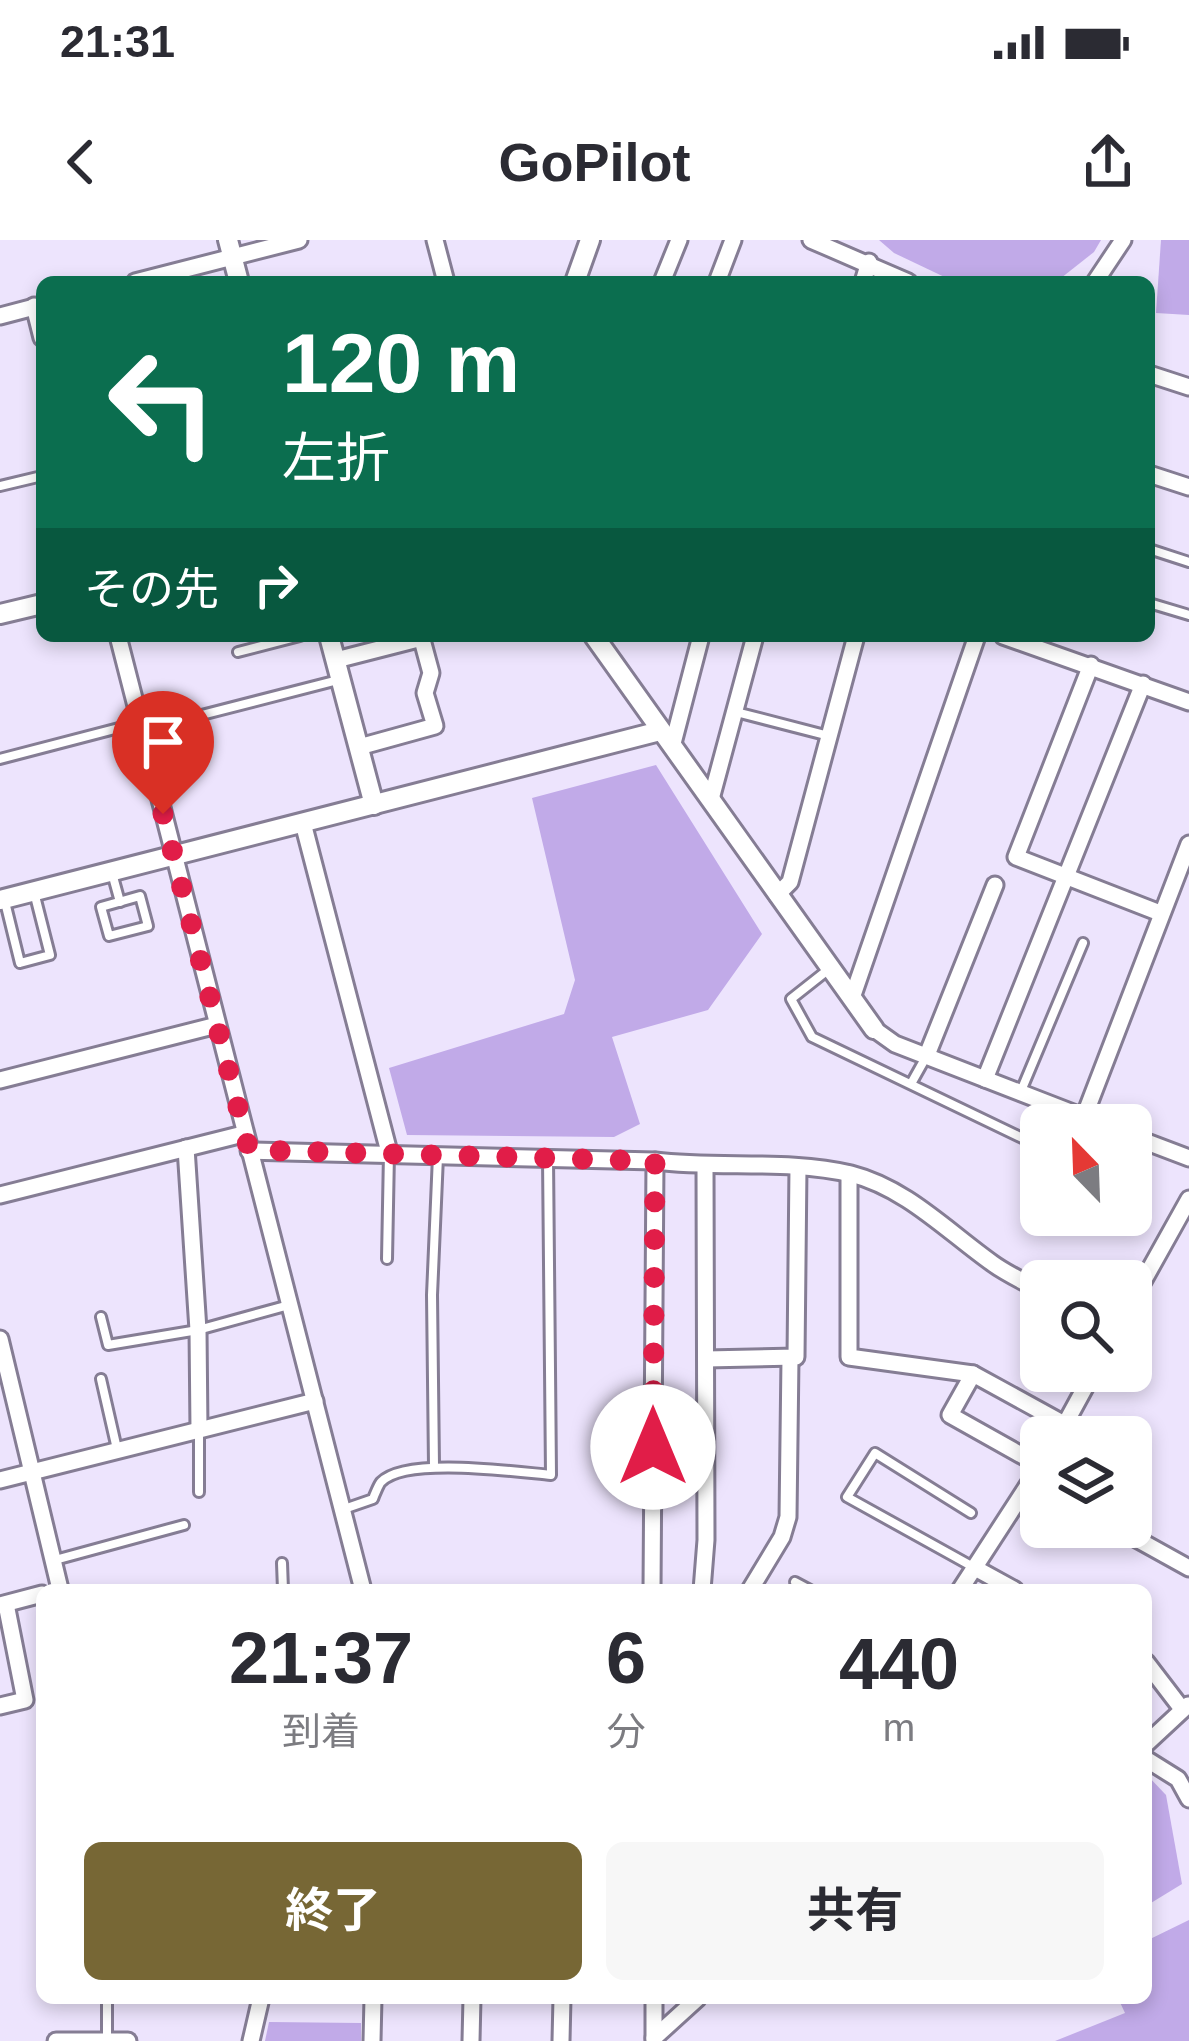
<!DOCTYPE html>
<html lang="ja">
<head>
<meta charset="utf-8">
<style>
	body { margin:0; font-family:Arial,"Noto Sans JP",sans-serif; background:#f7f7f7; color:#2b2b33; height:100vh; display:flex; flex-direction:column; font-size:45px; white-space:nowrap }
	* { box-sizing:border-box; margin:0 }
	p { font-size:39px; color:#7c7c81 }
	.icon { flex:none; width:66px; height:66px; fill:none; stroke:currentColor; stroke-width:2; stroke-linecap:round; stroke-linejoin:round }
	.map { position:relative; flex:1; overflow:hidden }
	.drawer { position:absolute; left:36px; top:1344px; width:1116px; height:420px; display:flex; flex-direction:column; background:#fff; border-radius:18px; box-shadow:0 6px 18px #0003 }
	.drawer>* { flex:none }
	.hud { position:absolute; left:36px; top:36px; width:1119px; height:366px; border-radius:18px; box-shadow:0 6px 18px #0003; background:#0b6e4f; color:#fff; overflow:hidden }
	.needle { width:78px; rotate:337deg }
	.fabs { position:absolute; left:1020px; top:864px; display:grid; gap:24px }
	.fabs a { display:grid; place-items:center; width:132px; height:132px; border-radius:18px; background:#fff; box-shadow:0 6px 18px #0003; font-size:60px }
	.pin { position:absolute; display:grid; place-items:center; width:102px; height:102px; color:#fff; margin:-123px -51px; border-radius:50% 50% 50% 0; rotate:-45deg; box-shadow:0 0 12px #0007 }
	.pin .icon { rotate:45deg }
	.me { position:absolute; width:132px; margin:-66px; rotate:0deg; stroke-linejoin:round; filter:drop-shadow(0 0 9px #0008) }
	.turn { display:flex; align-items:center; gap:42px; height:252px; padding:0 48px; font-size:54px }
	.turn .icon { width:156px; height:156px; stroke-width:2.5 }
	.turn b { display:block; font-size:84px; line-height:102px }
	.then { display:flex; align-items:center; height:114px; padding:0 48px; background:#0003; gap:24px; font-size:45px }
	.eta { display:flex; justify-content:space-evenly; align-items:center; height:204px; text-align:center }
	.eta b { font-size:72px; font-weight:700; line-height:84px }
	.cta { display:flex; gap:24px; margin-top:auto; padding:24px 48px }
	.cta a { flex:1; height:138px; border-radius:18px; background:#776735; color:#fff; font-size:48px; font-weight:700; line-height:138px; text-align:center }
	.cta a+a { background:#f7f7f7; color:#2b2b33 }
	.status { display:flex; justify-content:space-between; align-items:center; height:84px; padding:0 60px; background:#fff; direction:ltr }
	.status svg { height:33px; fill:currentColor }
	header { display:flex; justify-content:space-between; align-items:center; height:156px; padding:0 48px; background:#fff; font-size:54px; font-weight:700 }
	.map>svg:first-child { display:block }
</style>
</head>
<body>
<div class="status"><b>21:31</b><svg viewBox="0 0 49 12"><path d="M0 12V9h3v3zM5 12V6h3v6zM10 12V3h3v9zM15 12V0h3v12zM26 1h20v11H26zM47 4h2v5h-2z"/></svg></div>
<header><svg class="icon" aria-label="back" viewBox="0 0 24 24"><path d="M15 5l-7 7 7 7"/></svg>GoPilot<svg class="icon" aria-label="share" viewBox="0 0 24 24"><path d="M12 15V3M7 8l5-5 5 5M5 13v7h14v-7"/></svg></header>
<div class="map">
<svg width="1189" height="1801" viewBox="0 0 1189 1801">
	<rect width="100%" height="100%" fill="#ede4fd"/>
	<g fill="#c1aae8">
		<path d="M 879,0 L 1101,0 L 1094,12 L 1056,42 L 955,42 L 894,13 Z"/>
		<path d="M 1161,0 L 1189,0 L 1189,75 L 1156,73 Z"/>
		<path d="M 656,525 L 762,694 L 708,770 L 612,797 L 640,884 L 614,897 L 407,895 L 389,828 L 564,774 L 575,740 L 532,558 Z"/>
		<path d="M 1146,1534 L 1166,1555 L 1182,1644 L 1146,1666 Z"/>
		<path d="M 1189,1680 L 1189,1801 L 1055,1801 L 1125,1773 L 1118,1758 L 1146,1758 L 1146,1701 Z"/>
		<path d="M 269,1782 L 361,1783 L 361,1801 L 265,1801 Z"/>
	</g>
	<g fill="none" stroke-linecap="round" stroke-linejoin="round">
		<defs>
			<g id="service">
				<path d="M 0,246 L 42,236"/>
				<path d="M 1149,309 L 1189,322"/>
				<path d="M 1149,363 L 1189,375"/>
				<path d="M 238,412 L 300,396"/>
				<path d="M 736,472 L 829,496"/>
				<path d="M 143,490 L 338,440"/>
				<path d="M 0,519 L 138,483"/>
				<path d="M 112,633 L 120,662"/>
				<path d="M 140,656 L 148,686 L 109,696 L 101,667 Z"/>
				<path d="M 5,662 L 20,723 L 50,715 L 34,652"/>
				<path d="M 829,729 L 791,759 L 812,797 L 1041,907"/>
				<path d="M 912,842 L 926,817"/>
				<path d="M 1021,851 L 1083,703"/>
				<path d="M 387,1019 L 389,913"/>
				<path d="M 101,1077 L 108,1105 L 198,1090 L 289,1065"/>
				<path d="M 101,1139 L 117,1209"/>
				<path d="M 199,1193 L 199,1252"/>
				<path d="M 434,1226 L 432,1055 L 438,916"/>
				<path d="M 344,1269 L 373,1259 C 374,1256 379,1244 381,1242 C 405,1216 517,1232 551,1235 L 548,918"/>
				<path d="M 971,1273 L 875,1213 L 847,1257 L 975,1328"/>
				<path d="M 55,1320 L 184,1285"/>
				<path d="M 282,1323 L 283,1350"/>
				<path d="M 795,1342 L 810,1350"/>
				<path d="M 107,1798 L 107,1758"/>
			</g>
			<g id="minor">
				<path d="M 435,0 L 446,42"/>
				<path d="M 811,0 L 908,42"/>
				<path d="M 135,42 L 299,0"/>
				<path d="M 662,42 L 679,0"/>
				<path d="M 717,42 L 733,0"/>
				<path d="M 863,42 L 869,22"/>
				<path d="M 1095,42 L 1123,0"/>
				<path d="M 34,66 L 42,98"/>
				<path d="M 0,76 L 42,65"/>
				<path d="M 1149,134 L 1189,147"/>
				<path d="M 1149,234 L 1189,247"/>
				<path d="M 118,396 L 363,1350"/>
				<path d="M 1003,396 L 1189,462"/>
				<path d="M 336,420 L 422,398"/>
				<path d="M 1091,425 L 1016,617 L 1160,673"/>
				<path d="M 359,507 L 435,486 L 425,453 L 431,433 L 421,396"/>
				<path d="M 672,507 L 701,396"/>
				<path d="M 711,559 L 755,396"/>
				<path d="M 303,583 L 389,912"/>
				<path d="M 777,655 L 790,642 L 856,396"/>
				<path d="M 852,758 L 977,396"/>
				<path d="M 874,789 L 895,804 L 1104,885"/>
				<path d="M 927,815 L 995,645"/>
				<path d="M 985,839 L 1143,444"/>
				<path d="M 0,840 L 217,785"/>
				<path d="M 1084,877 L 1189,604"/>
				<path d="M 1131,896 L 1189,918"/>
				<path d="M 186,908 L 198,1090 L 199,1190"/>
				<path d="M 249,911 L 655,921 C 719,929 788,919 851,934 C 906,948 947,991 992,1023 C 1007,1034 1025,1042 1041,1051"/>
				<path d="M 849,934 L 849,1117 L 973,1134 L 1066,1185"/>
				<path d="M 0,955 L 243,894"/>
				<path d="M 1131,1063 L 1189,959"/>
				<path d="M 0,1099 L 60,1349 L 57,1350"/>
				<path d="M 706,1119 L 796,1117 L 798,927"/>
				<path d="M 973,1134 L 950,1175 L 1041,1226"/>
				<path d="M 1058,1197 L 1094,1131"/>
				<path d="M 0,1240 L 315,1161"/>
				<path d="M 1115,1287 L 1189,1328"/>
				<path d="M 975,1328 L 1015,1350"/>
				<path d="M 652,1350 L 655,921"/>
				<path d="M 702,1350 L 706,1300 L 705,927"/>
				<path d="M 750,1350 L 782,1297 L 788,1277 L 790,1118"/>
				<path d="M 960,1350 L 1041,1225"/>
				<path d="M 0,1365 L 42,1354"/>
				<path d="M 1146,1422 L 1182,1469"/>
				<path d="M 0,1466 L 25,1460 L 6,1364"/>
				<path d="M 1146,1504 L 1188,1465"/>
				<path d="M 1146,1519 L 1178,1539 L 1189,1559"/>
				<path d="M 654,1798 L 698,1758"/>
				<path d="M 56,1801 L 128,1801"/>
				<path d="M 251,1801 L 261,1758"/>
				<path d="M 372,1801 L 373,1758"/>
				<path d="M 471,1801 L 472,1758"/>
				<path d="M 561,1801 L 562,1758"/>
				<path d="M 654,1801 L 654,1758"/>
			</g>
			<g id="tertiary">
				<path d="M 228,0 L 239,42"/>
				<path d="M 575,42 L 590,0"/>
				<path d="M 0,374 L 42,364"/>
				<path d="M 329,396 L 374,565"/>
				<path d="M 594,396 L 874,789"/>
				<path d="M 0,660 L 660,491"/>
			</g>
		</defs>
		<use href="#service" stroke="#857d94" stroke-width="14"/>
		<use href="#minor" stroke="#857d94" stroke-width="21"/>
		<use href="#tertiary" stroke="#857d94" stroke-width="24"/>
		<use href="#service" stroke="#fff" stroke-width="8"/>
		<use href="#minor" stroke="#fff" stroke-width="15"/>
		<use href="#tertiary" stroke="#fff" stroke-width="18"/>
	</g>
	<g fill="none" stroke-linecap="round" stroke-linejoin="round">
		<path stroke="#e11d48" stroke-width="21" stroke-dasharray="0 37.8" d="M 163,574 L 249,910 L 655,921 L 653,1207"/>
	</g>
</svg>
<div class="fabs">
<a><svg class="needle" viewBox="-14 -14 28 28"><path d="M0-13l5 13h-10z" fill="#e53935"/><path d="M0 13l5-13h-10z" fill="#7c7c81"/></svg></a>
<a><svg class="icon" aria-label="search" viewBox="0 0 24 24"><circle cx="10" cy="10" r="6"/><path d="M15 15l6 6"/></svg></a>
<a><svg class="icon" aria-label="layers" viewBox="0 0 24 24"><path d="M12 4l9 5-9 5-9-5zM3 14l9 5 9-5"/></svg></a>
</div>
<div class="pin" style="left:163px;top:574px;background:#d93025"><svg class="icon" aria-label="arrive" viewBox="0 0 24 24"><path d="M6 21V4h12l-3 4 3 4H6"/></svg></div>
<svg class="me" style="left:653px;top:1207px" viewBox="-20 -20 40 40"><circle r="19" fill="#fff"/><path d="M0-13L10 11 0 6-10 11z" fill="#e11d48"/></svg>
<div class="hud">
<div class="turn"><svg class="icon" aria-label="left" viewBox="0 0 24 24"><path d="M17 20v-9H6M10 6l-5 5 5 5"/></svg><div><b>120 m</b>左折</div></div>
<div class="then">その先<svg class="icon" aria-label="right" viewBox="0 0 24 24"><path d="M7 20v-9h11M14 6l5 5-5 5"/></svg></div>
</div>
<section class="drawer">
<div class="eta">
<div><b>21:37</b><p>到着</p></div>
<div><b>6</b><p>分</p></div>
<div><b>440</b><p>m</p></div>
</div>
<div class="cta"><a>終了</a><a>共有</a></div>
</section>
</div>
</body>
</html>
